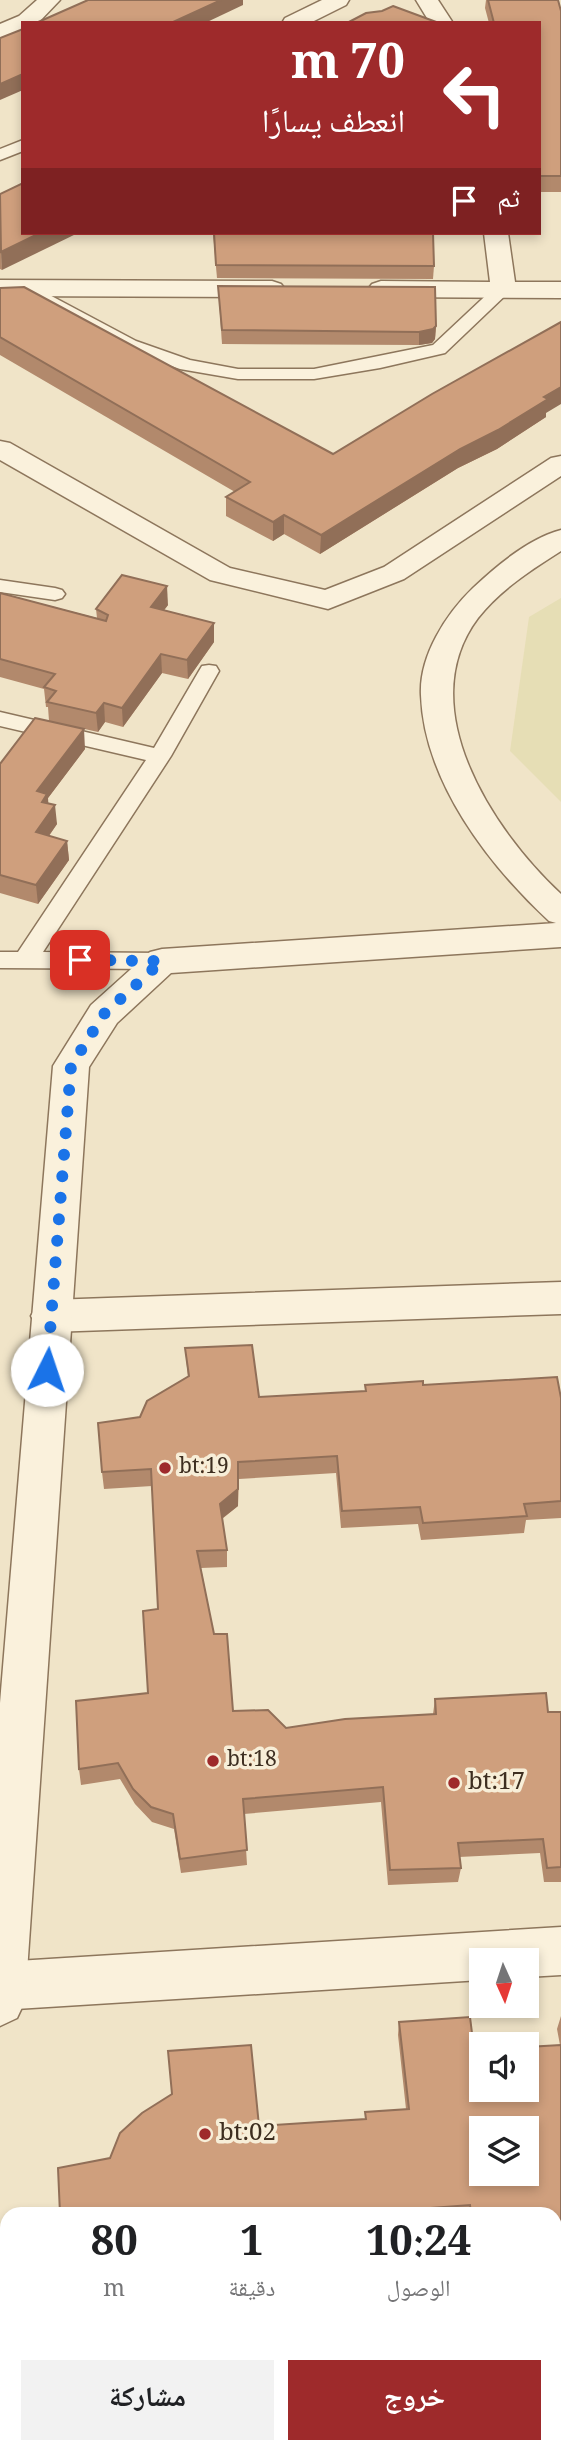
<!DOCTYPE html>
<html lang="ar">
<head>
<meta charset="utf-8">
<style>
	body { margin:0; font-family:Georgia,"Noto Naskh Arabic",serif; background:#f2f2f2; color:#202124; direction:rtl; height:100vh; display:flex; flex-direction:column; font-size:26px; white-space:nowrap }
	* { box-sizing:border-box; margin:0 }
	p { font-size:23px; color:#757577 }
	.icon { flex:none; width:38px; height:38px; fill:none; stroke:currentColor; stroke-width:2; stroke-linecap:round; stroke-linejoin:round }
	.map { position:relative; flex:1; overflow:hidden; direction:ltr }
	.sheet { position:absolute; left:0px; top:2207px; width:562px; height:247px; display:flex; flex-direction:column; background:#fff; border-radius:21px 21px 0 0; box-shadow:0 4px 10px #0003; direction:rtl }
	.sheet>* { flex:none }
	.guide { position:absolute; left:21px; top:21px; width:520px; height:214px; border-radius:0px; box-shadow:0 4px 10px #0003; direction:rtl; background:#9e2a2b; color:#fff; overflow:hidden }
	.needle { width:46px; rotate:177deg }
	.fabs { position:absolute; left:469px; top:1948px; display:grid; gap:14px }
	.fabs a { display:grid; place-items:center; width:70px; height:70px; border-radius:0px; background:#fff; box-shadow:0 4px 10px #0003; font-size:35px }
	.pin { position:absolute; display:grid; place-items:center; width:60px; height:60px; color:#fff; margin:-30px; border-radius:14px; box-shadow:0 4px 10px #0006 }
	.me { position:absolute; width:77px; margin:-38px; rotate:4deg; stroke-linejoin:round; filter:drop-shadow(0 0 5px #0008) }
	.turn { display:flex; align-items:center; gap:24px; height:147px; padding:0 21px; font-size:32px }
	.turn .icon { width:91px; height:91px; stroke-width:2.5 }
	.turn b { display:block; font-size:49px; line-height:60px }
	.then { display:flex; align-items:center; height:66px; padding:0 21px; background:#0003; gap:14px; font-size:26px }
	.eta { display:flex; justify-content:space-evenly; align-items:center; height:119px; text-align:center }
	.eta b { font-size:42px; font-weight:700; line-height:49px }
	.primary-button { display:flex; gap:14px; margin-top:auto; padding:14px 21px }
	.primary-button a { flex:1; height:80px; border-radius:0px; background:#9e2a2b; color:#fff; font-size:28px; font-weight:700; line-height:80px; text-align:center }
	.primary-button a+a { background:#f2f2f2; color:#202124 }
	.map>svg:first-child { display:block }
</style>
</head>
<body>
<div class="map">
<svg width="561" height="2453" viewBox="0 0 561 2453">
	<rect width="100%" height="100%" fill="#f0e4c8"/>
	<path fill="#e6deb5" d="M 561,598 L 561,802 L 510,751 L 529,617 Z"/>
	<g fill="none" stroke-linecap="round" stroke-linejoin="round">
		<defs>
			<g id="service">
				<path d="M 23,140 L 23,151 L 0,160 L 0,149 Z"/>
				<path d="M 27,283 L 136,341 L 190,360 L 238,369 L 314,369 L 433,345 L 497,285 L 503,284 L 512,289 L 445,353 L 380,368 L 314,379 L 238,379 L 180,369 L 124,349 L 21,292 L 18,288 Z"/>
				<path d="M 0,580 L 55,588 L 62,590 L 65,594 L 62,598 L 55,600 L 0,592 Z"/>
				<path d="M 209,665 L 216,666 L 219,671 L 171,756 L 43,952 L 162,953 L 170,955 L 174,961 L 170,967 L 162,969 L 0,968 L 0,952 L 18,952 L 146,760 L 0,726 L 0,712 L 154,748 L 199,671 L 202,666 Z"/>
			</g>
			<g id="minor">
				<path d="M 37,0 L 60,0 L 38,23 L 23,23 L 23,30 L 0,39 L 0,24 L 19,16 Z"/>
				<path d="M 322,0 L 349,0 L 346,5 L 310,23 L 282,23 L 285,18 Z"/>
				<path d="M 416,0 L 438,0 L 453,23 L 430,23 Z"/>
				<path d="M 484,233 L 508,233 L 515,282 L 561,282 L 561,298 L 381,297 L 372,294 L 368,289 L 372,284 L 381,281 L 490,282 Z"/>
				<path d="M 0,280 L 272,281 L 281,284 L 285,289 L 281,294 L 272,297 L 0,296 Z"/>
				<path d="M 0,441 L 10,443 L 230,568 L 325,590 L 384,567 L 551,458 L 561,456 L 561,476 L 404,579 L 328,609 L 210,580 L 0,460 Z"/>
				<path d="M 561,1282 L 561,1314 L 51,1332 L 37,1327 L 31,1316 L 37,1305 L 51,1300 Z"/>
				<path d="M 561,1927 L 561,1975 L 527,1977 L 527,1960 L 481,1960 L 481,1980 L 0,2010 L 1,1962 Z"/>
			</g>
			<path id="tertiary" d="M 561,530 L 561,551 C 531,570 500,590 478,618 C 411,707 493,831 561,894 L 561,947 L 171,973 L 117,1023 L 89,1067 L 25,2001 L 17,2018 L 0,2026 L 0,1703 L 53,1066 L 91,1005 L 150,952 L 162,949 L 556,923 L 549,921 C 489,865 424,782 421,695 C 419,656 446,614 473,588 C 496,566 530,538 561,530 Z"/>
		</defs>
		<use href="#service" stroke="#8d765c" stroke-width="3"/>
		<use href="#minor" stroke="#8d765c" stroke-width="3"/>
		<use href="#tertiary" stroke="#8d765c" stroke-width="3"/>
		<use href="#service" fill="#faf1dc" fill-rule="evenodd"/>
		<use href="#minor" fill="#faf1dc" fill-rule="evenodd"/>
		<use href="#tertiary" fill="#faf1dc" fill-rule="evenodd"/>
	</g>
	<g fill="#b2896c">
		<path d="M 486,0 L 558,0 L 561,11 L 561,192 L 539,192 L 539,23 L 489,23 L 485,8 Z"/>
		<path d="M 0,194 L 2,270 L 0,269 Z"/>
		<path d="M 213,233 L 433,233 L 434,266 L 433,279 L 217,278 Z"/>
		<path d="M 218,286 L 436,326 L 435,339 L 432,343 L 419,345 L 222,344 Z"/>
		<path d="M 0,288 L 333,454 L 546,413 L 546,417 L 497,449 L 458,468 L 320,554 L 284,534 L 273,541 L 226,516 L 226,497 L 235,492 L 0,355 Z"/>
		<path d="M 0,593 L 97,618 L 96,609 L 168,605 L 164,610 L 214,623 L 214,642 L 188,679 L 162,673 L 123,727 L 105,722 L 98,732 L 49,721 L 48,707 L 46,707 L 44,689 L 0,677 Z"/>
		<path d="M 85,749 L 48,798 L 48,803 L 57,824 L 49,836 L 67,841 L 69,860 L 38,904 L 0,893 L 0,764 Z"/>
		<path d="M 185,1348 L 259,1397 L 365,1391 L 365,1385 L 423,1385 L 561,1398 L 561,1518 L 526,1520 L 524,1533 L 421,1540 L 418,1524 L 341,1528 L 336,1473 L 239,1479 L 238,1506 L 222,1519 L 227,1550 L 227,1567 L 201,1568 L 214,1634 L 233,1711 L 286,1728 L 433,1714 L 435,1699 L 548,1712 L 561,1712 L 561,1882 L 544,1882 L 540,1853 L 459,1857 L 461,1868 L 458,1882 L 388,1885 L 381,1802 L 244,1814 L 247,1865 L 181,1873 L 174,1829 L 152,1822 L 135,1804 L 120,1779 L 81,1785 L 79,1769 L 148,1693 L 158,1609 L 152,1486 L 104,1489 L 102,1472 L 140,1417 L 188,1377 Z"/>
		<path d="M 561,2016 L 561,2235 L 555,2235 L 555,2214 L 60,2214 L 110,2158 L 259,2126 L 365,2119 L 365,2112 L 406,2109 L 398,2035 L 399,2022 L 474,2049 L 560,2045 L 557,2029 Z"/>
	</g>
	<g fill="#916f58">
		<path d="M 221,0 L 243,0 L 243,5 L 205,23 L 171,23 Z"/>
		<path d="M 23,74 L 23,90 L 0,100 L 0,84 Z"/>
		<path d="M 40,233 L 78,233 L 2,270 L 1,252 Z"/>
		<path d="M 436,326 L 435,339 L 432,343 L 419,345 L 419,332 Z"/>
		<path d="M 561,387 L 561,404 L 546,413 L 546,417 L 497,449 L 458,468 L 320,554 L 321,535 Z"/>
		<path d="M 284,515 L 284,534 L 273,541 L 273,522 Z"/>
		<path d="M 167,586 L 168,605 L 152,626 L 151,607 Z"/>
		<path d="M 214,623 L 214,642 L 188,679 L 187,660 Z"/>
		<path d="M 161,654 L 162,673 L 123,727 L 122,708 Z"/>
		<path d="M 104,703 L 105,722 L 98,732 L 96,713 Z"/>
		<path d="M 84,729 L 85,749 L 48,798 L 49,813 L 55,805 L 57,824 L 38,851 L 36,832 L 37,791 Z"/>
		<path d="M 67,841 L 69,860 L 38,904 L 36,885 Z"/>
		<path d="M 238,1462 L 238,1506 L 220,1520 L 220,1504 Z"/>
	</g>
	<g fill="#cf9f7d" stroke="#916f58" stroke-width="2" fill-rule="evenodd">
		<path d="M 88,0 L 221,0 L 171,23 L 36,23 Z"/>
		<path d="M 488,0 L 558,0 L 561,11 L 561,176 L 539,176 L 539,23 L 494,23 Z"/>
		<path d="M 393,6 L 439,23 L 347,23 L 366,13 L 382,11 Z"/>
		<path d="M 23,29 L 23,74 L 0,84 L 0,38 Z"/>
		<path d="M 23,183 L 23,233 L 40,233 L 1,252 L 0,194 Z"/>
		<path d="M 214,233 L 433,233 L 434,266 L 216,265 Z"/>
		<path d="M 218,286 L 435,287 L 436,326 L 433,329 L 419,332 L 222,330 Z"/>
		<path d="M 24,287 L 333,454 L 432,394 L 561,322 L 561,387 L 544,397 L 548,399 L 498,430 L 460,449 L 321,535 L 284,515 L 273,522 L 226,497 L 250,482 L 0,337 L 0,288 Z"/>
		<path d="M 122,575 L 167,586 L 151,607 L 214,623 L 187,660 L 161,654 L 122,708 L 104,703 L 96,713 L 47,702 L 56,691 L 44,687 L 55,674 L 0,659 L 0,593 L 106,621 L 108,615 L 96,609 Z"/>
		<path d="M 35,718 L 84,729 L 37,791 L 47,794 L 42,802 L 55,805 L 36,832 L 67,841 L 36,885 L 0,875 L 0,764 Z"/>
		<path d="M 252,1345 L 259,1397 L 366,1391 L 365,1385 L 423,1381 L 423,1385 L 557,1377 L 561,1398 L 561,1501 L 524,1504 L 527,1516 L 423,1523 L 420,1507 L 342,1511 L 337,1456 L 238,1462 L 238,1489 L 220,1504 L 227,1550 L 197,1551 L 214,1634 L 227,1634 L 233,1711 L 268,1710 L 286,1728 L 345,1719 L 436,1714 L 435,1699 L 546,1693 L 548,1712 L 561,1712 L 561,1867 L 547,1868 L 543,1839 L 458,1843 L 461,1868 L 390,1870 L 383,1787 L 243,1799 L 247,1850 L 180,1859 L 173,1814 L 151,1807 L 133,1789 L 118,1763 L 79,1769 L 76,1701 L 148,1693 L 143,1611 L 158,1609 L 151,1469 L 102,1472 L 98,1423 L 140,1417 L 147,1401 L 189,1376 L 185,1348 Z"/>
		<path d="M 470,2017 L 474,2049 L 481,2049 L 481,2090 L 527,2090 L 527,2047 L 561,2045 L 561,2224 L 555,2225 L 555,2214 L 471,2214 L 470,2205 L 350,2214 L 60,2214 L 58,2168 L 110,2158 L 120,2133 L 142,2113 L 172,2094 L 168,2051 L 251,2045 L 259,2126 L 366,2119 L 365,2112 L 409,2109 L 399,2022 ZM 481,2128 L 527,2128 L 527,2174 L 481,2174 Z"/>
		<path d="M 123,2446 L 227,2446 L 228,2453 L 124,2453 Z"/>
	</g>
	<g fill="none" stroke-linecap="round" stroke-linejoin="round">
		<path stroke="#1a73e8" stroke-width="12" stroke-dasharray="0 21.6" d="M 47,1370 L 71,1066 L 104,1014 L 162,961 L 80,960"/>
	</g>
	<g fill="#9e2a2b" stroke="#f7eed8" stroke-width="2.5">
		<circle cx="165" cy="1468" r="7"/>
		<circle cx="213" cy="1761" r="7"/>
		<circle cx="454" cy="1783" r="7"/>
		<circle cx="205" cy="2134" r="7"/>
	</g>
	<g text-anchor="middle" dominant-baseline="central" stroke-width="7" stroke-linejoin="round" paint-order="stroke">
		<g font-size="21" fill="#3d2e20" stroke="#f7eed8" text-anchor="start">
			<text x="179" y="1468">bt:19</text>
			<text x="227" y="1761">bt:18</text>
		</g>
		<g font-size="24" fill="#3d2e20" stroke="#f7eed8" text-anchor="start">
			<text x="468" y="1783">bt:17</text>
			<text x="219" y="2134">bt:02</text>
		</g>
	</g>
</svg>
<div class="fabs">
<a><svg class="needle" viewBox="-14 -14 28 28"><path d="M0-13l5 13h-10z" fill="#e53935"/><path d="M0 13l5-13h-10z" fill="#757577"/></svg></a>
<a><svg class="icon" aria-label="sound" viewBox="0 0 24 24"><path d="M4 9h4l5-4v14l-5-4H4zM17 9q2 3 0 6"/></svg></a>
<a><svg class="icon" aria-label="layers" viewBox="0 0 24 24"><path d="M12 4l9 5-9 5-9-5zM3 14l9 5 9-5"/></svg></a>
</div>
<div class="pin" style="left:80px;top:960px;background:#d93025"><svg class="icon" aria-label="arrive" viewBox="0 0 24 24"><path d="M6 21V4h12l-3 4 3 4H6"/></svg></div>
<svg class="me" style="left:47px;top:1370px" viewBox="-20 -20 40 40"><circle r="19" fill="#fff"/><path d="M0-13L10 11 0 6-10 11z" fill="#1a73e8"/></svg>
<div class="guide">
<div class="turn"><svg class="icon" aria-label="left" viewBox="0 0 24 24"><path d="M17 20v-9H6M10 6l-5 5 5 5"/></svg><div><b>70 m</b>انعطف يسارًا</div></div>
<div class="then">ثم<svg class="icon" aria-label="arrive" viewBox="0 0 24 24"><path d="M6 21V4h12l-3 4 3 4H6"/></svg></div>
</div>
<section class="sheet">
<div class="eta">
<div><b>10:24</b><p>الوصول</p></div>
<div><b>1</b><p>دقيقة</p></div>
<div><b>80</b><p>m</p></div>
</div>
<div class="primary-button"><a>خروج</a><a>مشاركة</a></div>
</section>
</div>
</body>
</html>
